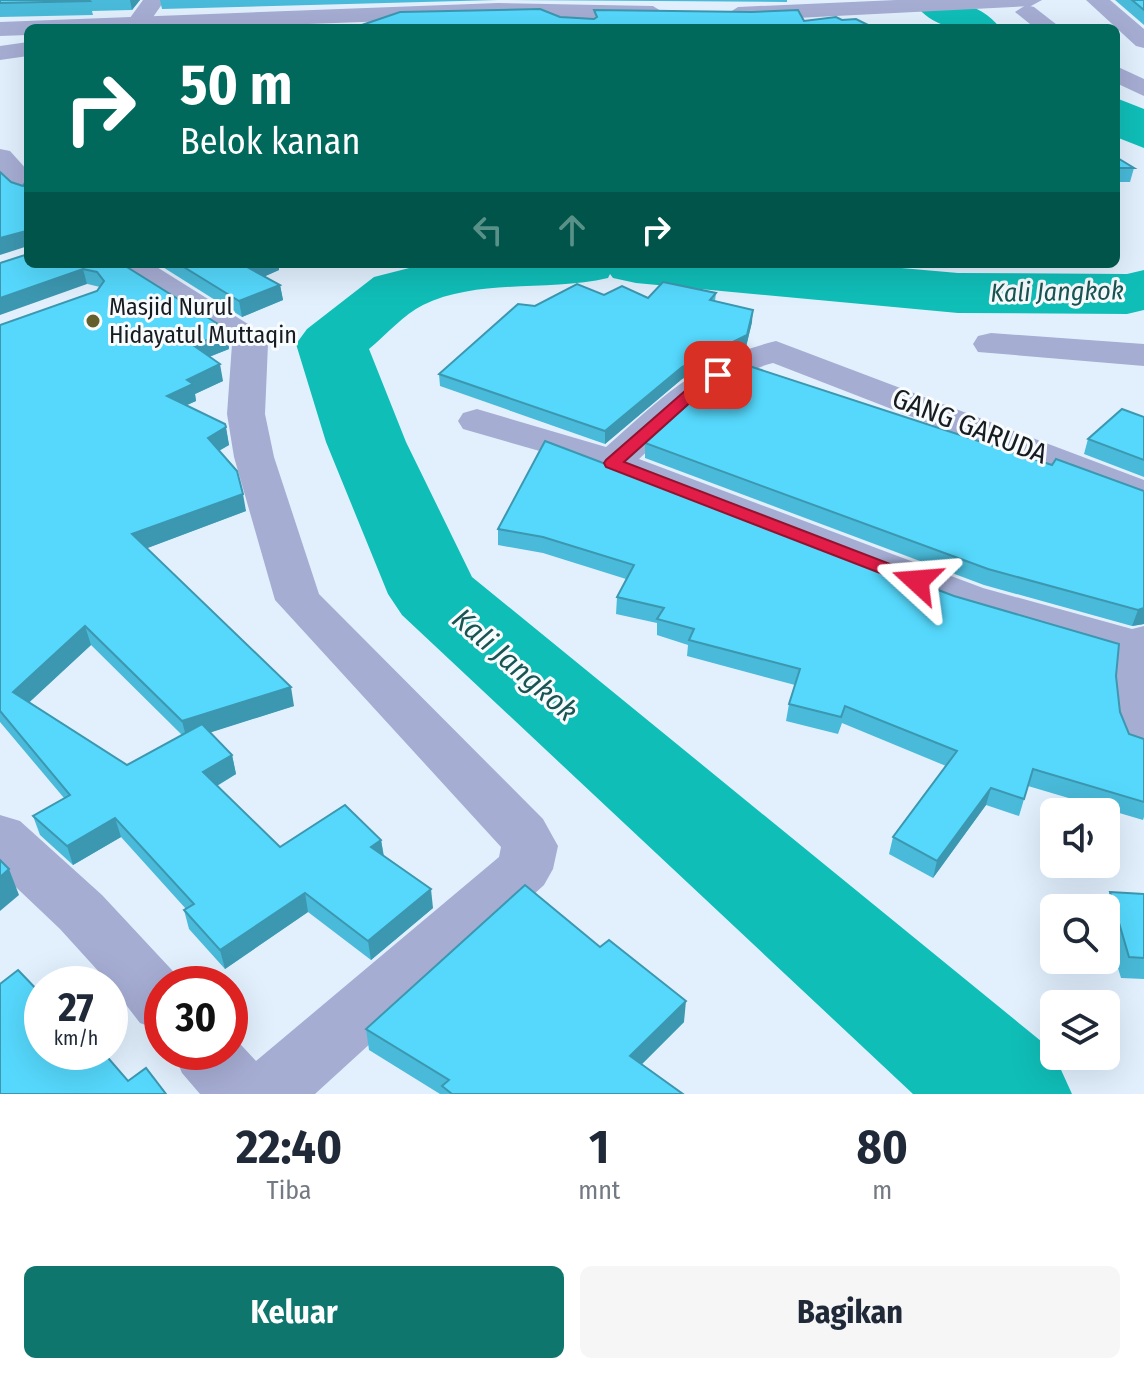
<!DOCTYPE html>
<html lang="id">
<head>
<meta charset="utf-8">
<style>
	body { margin:0; font-family:"Fira Sans Condensed",sans-serif; background:#f6f6f7; color:#1f2937; height:100vh; display:flex; flex-direction:column; font-size:30px; white-space:nowrap }
	* { box-sizing:border-box; margin:0 }
	p { font-size:26px; color:#747a83 }
	.icon { flex:none; width:44px; height:44px; fill:none; stroke:currentColor; stroke-width:2; stroke-linecap:round; stroke-linejoin:round }
	.map { position:relative; height:1094px; overflow:hidden }
	.panel { display:flex; flex-direction:column; background:#fff; flex:1 }
	.panel>* { flex:none }
	.hud { position:absolute; left:24px; top:24px; width:1096px; height:244px; border-radius:12px; box-shadow:0 8px 32px #0002; background:#00695c; color:#fff; overflow:hidden }
	.tools { position:absolute; left:1040px; top:798px; display:grid; gap:16px }
	.tools a { display:grid; place-items:center; width:80px; height:80px; border-radius:12px; background:#fff; box-shadow:0 8px 32px #0002; font-size:40px }
	.speed { position:absolute; left:24px; top:966px; display:flex; gap:16px; font-size:40px; font-weight:700; text-align:center }
	.speed>* { display:grid; place-content:center; width:104px; height:104px; border-radius:50%; background:#fff; box-shadow:0 8px 32px #0002; line-height:1 }
	.speed small { font-size:20px; font-weight:400 }
	.speed .limit { border:12px solid #d22; background:#fff; color:#111 }
	.pin { position:absolute; display:grid; place-items:center; width:68px; height:68px; color:#fff; margin:-34px; border-radius:16px; box-shadow:0 4px 12px #0006 }
	.me { position:absolute; width:88px; margin:-44px; rotate:289deg; stroke-linejoin:round; filter:drop-shadow(0 0 6px #0008) }
	.turn { display:flex; align-items:center; gap:28px; height:168px; padding:0 24px; font-size:36px }
	.turn .icon { width:104px; height:104px; stroke-width:2.5 }
	.turn b { display:block; font-size:56px; line-height:68px }
	.lanes { display:flex; align-items:center; height:76px; padding:0 24px; background:#0003; justify-content:center; gap:40px; direction:ltr }
	.lanes .off { opacity:.35 }
	.eta { display:flex; justify-content:space-evenly; align-items:center; height:136px; text-align:center }
	.eta b { font-size:48px; font-weight:700; line-height:56px }
	.action { display:flex; gap:16px; margin-top:auto; padding:16px 24px }
	.action a { flex:1; height:92px; border-radius:12px; background:#0f766e; color:#fff; font-size:32px; font-weight:700; line-height:92px; text-align:center }
	.action a+a { background:#f6f6f7; color:#1f2937 }
	.map>svg:first-child { display:block }
</style>
</head>
<body>
<div class="map">
<svg width="1144" height="1094" viewBox="0 0 1144 1094">
	<rect width="100%" height="100%" fill="#e2f0fe"/>
	<g fill="none" stroke-linecap="round" stroke-linejoin="round">
		<g fill="#10beb8" fill-rule="evenodd">
			<path d="M 912,0 C 945,0 979,0 1000,28 C 965,28 935,34 912,0 Z"/>
			<path d="M 1116,98 L 1144,109 L 1144,148 L 1116,137 Z"/>
			<path d="M 425,264 L 856,264 L 958,273 L 1127,274 L 1144,270 L 1144,310 L 1127,314 L 958,313 L 636,283 L 613,278 L 610,274 L 608,278 C 549,292 479,278 423,305 C 404,314 386,335 369,349 L 406,442 L 472,577 L 1052,1050 L 1072,1094 L 913,1094 L 402,615 L 388,594 L 326,442 L 296,344 L 307,329 L 374,277 Z"/>
		</g>
		<g fill="#a6add3" fill-rule="evenodd">
			<path d="M 143,0 L 165,0 L 146,27 L 130,27 L 127,22 Z"/>
			<path d="M 1086,0 L 1110,0 L 1144,29 L 1144,48 L 1136,46 Z"/>
			<path d="M 1026,5 L 1034,7 L 1061,28 L 1035,28 L 1015,12 Z"/>
			<path d="M 28,42 L 28,56 L 0,60 L 0,46 Z"/>
			<path d="M 1116,66 L 1144,79 L 1144,96 L 1116,83 Z"/>
			<path d="M 0,149 L 10,151 L 28,171 L 28,198 L 18,195 L 0,174 Z"/>
			<path d="M 113,264 L 152,264 L 259,331 L 268,344 L 265,414 L 274,457 L 319,594 L 543,819 L 558,846 L 553,869 L 544,885 L 315,1094 L 200,1094 L 182,1073 L 173,1052 L 230,1052 L 230,1033 L 256,1061 L 499,857 L 501,847 L 275,600 L 234,457 L 227,414 L 232,344 L 118,271 Z"/>
			<path d="M 991,333 L 1144,344 L 1144,366 L 978,352 L 973,344 L 978,336 Z"/>
			<path d="M 776,341 L 1144,480 L 1144,507 L 773,363 C 719,377 679,423 639,459 L 983,588 L 1132,629 L 1144,626 L 1144,755 L 1126,749 C 1110,722 1111,688 1117,658 L 951,610 L 851,573 L 687,505 L 550,454 L 463,429 L 458,421 L 463,413 L 477,409 L 606,447 C 665,395 696,361 776,341 Z"/>
			<path d="M 0,815 L 20,821 L 102,895 L 184,983 L 162,984 L 162,1031 L 140,1023 L 110,984 L 60,929 L 0,872 Z"/>
		</g>
		<g fill="#a6add3" fill-rule="evenodd">
			<path d="M 896,0 L 1042,0 L 1031,6 L 738,21 L 727,14 L 738,7 Z"/>
			<path d="M 498,3 L 653,6 L 664,13 L 653,20 L 498,17 L 201,28 L 28,28 L 28,35 L 0,36 L 0,22 Z"/>
		</g>
	</g>
	<g fill="#49bad9" fill-rule="evenodd">
		<path d="M 0,0 L 140,0 L 132,10 L 92,11 L 93,15 L 0,17 Z"/>
		<path d="M 160,0 L 498,0 L 162,9 Z"/>
		<path d="M 498,0 L 787,0 L 787,2 Z"/>
		<path d="M 1115,0 L 1144,0 L 1144,25 Z"/>
		<path d="M 1116,157 L 1134,168 L 1130,182 L 1116,182 Z"/>
		<path d="M 0,263 L 122,264 L 229,346 L 229,349 L 209,357 L 223,381 L 195,394 L 196,401 L 186,405 L 225,424 L 229,445 L 219,451 L 246,511 L 147,548 L 294,706 L 210,732 L 232,755 L 236,774 L 217,786 L 280,847 L 381,840 L 384,856 L 433,908 L 371,960 L 308,912 L 225,969 L 189,929 L 184,910 L 186,909 L 121,837 L 73,865 L 40,835 L 33,816 L 64,798 L 0,722 L 0,325 L 97,291 L 100,287 ZM 91,645 L 182,735 L 127,765 L 29,702 Z"/>
		<path d="M 158,264 L 279,264 L 279,270 L 265,276 L 280,285 L 283,300 L 242,317 Z"/>
		<path d="M 716,293 L 715,301 L 752,322 L 746,347 L 682,379 L 605,444 L 440,386 L 439,374 L 535,306 L 604,295 L 648,298 Z"/>
		<path d="M 1144,417 L 1144,477 L 1084,454 L 1088,439 Z"/>
		<path d="M 545,441 L 1116,676 L 1120,712 L 1129,734 L 1144,739 L 1144,817 L 1143,820 L 1028,786 L 1019,816 L 986,805 L 933,878 L 889,854 L 893,837 L 946,766 L 842,723 L 838,734 L 786,721 L 789,704 L 795,685 L 687,656 L 688,645 L 657,635 L 657,623 L 616,614 L 617,597 L 626,579 L 543,553 L 498,545 L 498,529 Z"/>
		<path d="M 645,443 L 1052,465 L 1144,491 L 1144,624 L 1132,626 L 984,585 L 645,458 Z"/>
		<path d="M 1110,892 L 1144,894 L 1144,979 L 1121,978 L 1106,928 L 1106,908 L 1103,908 Z"/>
		<path d="M 684,1022 L 642,1064 L 683,1094 L 440,1094 L 369,1050 L 366,1029 Z"/>
	</g>
	<g fill="#3c97b0">
		<path d="M 130,0 L 140,0 L 132,10 Z"/>
		<path d="M 26,231 L 28,246 L 0,255 L 0,238 Z"/>
		<path d="M 255,264 L 279,264 L 279,270 L 250,283 L 247,267 Z"/>
		<path d="M 83,269 L 87,284 L 0,315 L 0,298 Z"/>
		<path d="M 280,285 L 283,300 L 242,317 L 239,301 Z"/>
		<path d="M 753,310 L 752,322 L 746,347 L 682,379 L 605,444 L 605,431 Z"/>
		<path d="M 226,329 L 229,349 L 196,362 L 193,345 Z"/>
		<path d="M 220,364 L 223,381 L 195,394 L 196,401 L 170,413 L 167,396 L 187,380 Z"/>
		<path d="M 226,427 L 229,445 L 211,455 L 208,438 Z"/>
		<path d="M 243,494 L 246,511 L 137,552 L 132,534 Z"/>
		<path d="M 1144,608 L 1144,624 L 1132,626 L 1138,610 Z"/>
		<path d="M 85,626 L 91,645 L 20,711 L 13,692 Z"/>
		<path d="M 291,687 L 294,706 L 187,740 L 182,721 Z"/>
		<path d="M 232,755 L 236,774 L 208,791 L 203,772 Z"/>
		<path d="M 991,788 L 986,805 L 933,878 L 937,861 Z"/>
		<path d="M 115,818 L 121,837 L 73,865 L 67,846 Z"/>
		<path d="M 381,840 L 384,859 L 371,847 Z"/>
		<path d="M 9,869 L 19,895 L 0,911 L 0,877 Z"/>
		<path d="M 431,889 L 433,908 L 371,960 L 368,941 Z"/>
		<path d="M 305,893 L 308,912 L 225,969 L 220,950 Z"/>
		<path d="M 686,1001 L 684,1022 L 629,1077 L 630,1056 Z"/>
	</g>
	<g fill="#55d8fc" stroke="#3c97b0" stroke-width="2">
		<path d="M 0,0 L 89,0 L 90,1 L 0,3 Z"/>
		<path d="M 1132,0 L 1144,0 L 1144,10 Z"/>
		<path d="M 540,9 L 560,17 L 594,19 L 597,17 L 594,10 L 752,12 L 798,10 L 804,21 L 836,17 L 842,20 L 856,19 L 874,28 L 353,28 L 400,12 Z"/>
		<path d="M 1116,157 L 1134,168 L 1116,168 Z"/>
		<path d="M 0,172 L 11,182 L 23,186 L 28,178 L 28,246 L 27,246 L 26,231 L 0,238 Z"/>
		<path d="M 28,254 L 28,264 L 122,264 L 226,329 L 226,333 L 193,345 L 220,364 L 187,380 L 193,384 L 167,396 L 225,424 L 226,427 L 208,438 L 237,471 L 243,494 L 132,534 L 291,687 L 182,721 L 85,626 L 13,692 L 127,765 L 202,724 L 232,755 L 203,772 L 280,847 L 345,805 L 381,840 L 371,847 L 431,889 L 368,941 L 305,893 L 220,950 L 184,910 L 194,904 L 115,818 L 67,846 L 33,816 L 70,795 L 0,711 L 0,325 L 97,291 L 104,281 L 97,272 L 83,269 L 0,298 L 0,263 Z"/>
		<path d="M 179,264 L 255,264 L 247,267 L 280,285 L 239,301 Z"/>
		<path d="M 663,282 L 716,293 L 710,300 L 753,310 L 747,335 L 682,367 L 605,431 L 439,374 L 518,304 L 535,306 L 577,284 L 604,295 L 622,286 L 648,298 Z"/>
		<path d="M 743,364 L 1052,465 L 1056,459 L 1144,491 L 1144,608 L 1138,610 L 988,569 L 645,443 L 704,390 Z"/>
		<path d="M 1122,409 L 1144,417 L 1144,460 L 1088,439 Z"/>
		<path d="M 545,441 L 954,596 L 1119,644 L 1116,676 L 1120,712 L 1129,734 L 1144,739 L 1144,802 L 1033,769 L 1024,799 L 991,788 L 937,861 L 893,837 L 957,751 L 845,706 L 841,717 L 789,704 L 800,669 L 689,640 L 694,629 L 657,619 L 664,608 L 617,597 L 634,565 L 543,537 L 498,529 Z"/>
		<path d="M 0,860 L 9,869 L 0,877 Z"/>
		<path d="M 525,885 L 600,947 L 609,940 L 686,1001 L 630,1056 L 683,1094 L 452,1094 L 442,1086 L 449,1080 L 366,1029 Z"/>
		<path d="M 1110,892 L 1144,894 L 1144,958 L 1129,957 Z"/>
		<path d="M 18,970 L 42,995 L 42,1052 L 103,1052 L 128,1081 L 146,1068 L 166,1094 L 0,1094 L 0,984 Z"/>
	</g>
	<path fill="#e11d48" stroke="#92132f" stroke-width="2" d="M 718,370 L 726,375 L 705,389 L 624,462 L 924,577 L 927,581 L 924,585 L 911,585 L 606,467 L 604,463 L 606,460 L 694,383 Z"/>
	<circle fill="#64602d" stroke="#f9fcfe" stroke-width="3" cx="93" cy="321" r="8"/>
	<g text-anchor="middle" dominant-baseline="central" stroke-width="6" stroke-linejoin="round" paint-order="stroke">
		<g font-size="24" fill="#171c21" stroke="#f9fcfe" text-anchor="start">
			<text x="109" y="307">Masjid Nurul<tspan x="109" dy="28">Hidayatul Muttaqin</tspan></text>
		</g>
		<g font-size="26" font-style="italic" fill="#195653" stroke="#f9fcfe">
			<text transform="translate(1057 292) rotate(-1)">Kali Jangkok</text>
		</g>
		<g font-size="28" fill="#171c21" stroke="#f9fcfe">
			<text transform="translate(970 426) rotate(21)">GANG GARUDA</text>
		</g>
		<g font-size="30" font-style="italic" fill="#195653" stroke="#f9fcfe">
			<text transform="translate(515 665) rotate(41)">Kali Jangkok</text>
		</g>
	</g>
</svg>
<div class="tools">
<a><svg class="icon" aria-label="sound" viewBox="0 0 24 24"><path d="M4 9h4l5-4v14l-5-4H4zM17 9q2 3 0 6"/></svg></a>
<a><svg class="icon" aria-label="search" viewBox="0 0 24 24"><circle cx="10" cy="10" r="6"/><path d="M15 15l6 6"/></svg></a>
<a><svg class="icon" aria-label="layers" viewBox="0 0 24 24"><path d="M12 4l9 5-9 5-9-5zM3 14l9 5 9-5"/></svg></a>
</div>
<div class="speed"><div>27<small>km/h</small></div><div class="limit">30</div></div>
<div class="pin" style="left:718px;top:375px;background:#d93025"><svg class="icon" aria-label="arrive" viewBox="0 0 24 24"><path d="M6 21V4h12l-3 4 3 4H6"/></svg></div>
<svg class="me" style="left:917px;top:581px" viewBox="-20 -20 40 40"><path d="M0-17L14 15 0 8-14 15z" fill="#e11d48" stroke="#fff" stroke-width="4"/></svg>
<div class="hud">
<div class="turn"><svg class="icon" aria-label="right" viewBox="0 0 24 24"><path d="M7 20v-9h11M14 6l5 5-5 5"/></svg><div><b>50 m</b>Belok kanan</div></div>
<div class="lanes"><svg class="icon off" aria-label="left" viewBox="0 0 24 24"><path d="M17 20v-9H6M10 6l-5 5 5 5"/></svg><svg class="icon off" aria-label="ahead" viewBox="0 0 24 24"><path d="M12 20V5M6 11l6-6 6 6"/></svg><svg class="icon" aria-label="right" viewBox="0 0 24 24"><path d="M7 20v-9h11M14 6l5 5-5 5"/></svg></div>
</div>
</div>
<section class="panel">
<div class="eta">
<div><b>22:40</b><p>Tiba</p></div>
<div><b>1</b><p>mnt</p></div>
<div><b>80</b><p>m</p></div>
</div>
<div class="action"><a>Keluar</a><a>Bagikan</a></div>
</section>
</body>
</html>
